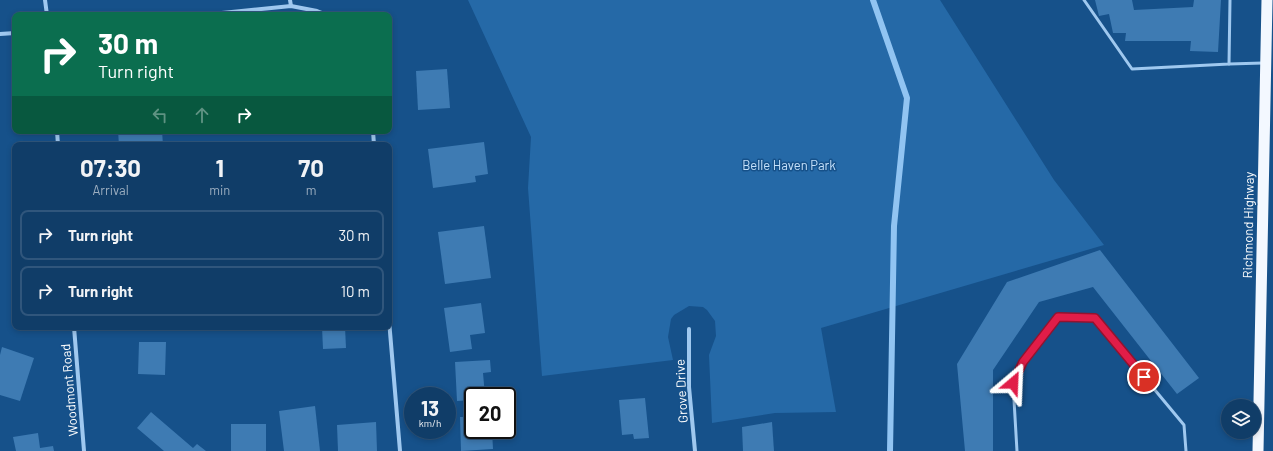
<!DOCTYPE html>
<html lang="en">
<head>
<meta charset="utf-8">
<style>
	body { margin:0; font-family:Barlow,sans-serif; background:#19446e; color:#f1f3f6; height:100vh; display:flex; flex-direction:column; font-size:15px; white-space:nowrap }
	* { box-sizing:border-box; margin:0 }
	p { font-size:13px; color:#9caec0 }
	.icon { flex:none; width:22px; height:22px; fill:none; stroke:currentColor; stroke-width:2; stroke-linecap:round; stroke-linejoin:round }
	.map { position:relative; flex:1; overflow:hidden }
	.panel { position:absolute; left:12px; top:142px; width:380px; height:188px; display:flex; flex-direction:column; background:#103d68; border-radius:8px; box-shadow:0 2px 6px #0003,0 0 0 1px #30567c }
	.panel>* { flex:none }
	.hud { position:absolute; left:12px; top:12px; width:380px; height:122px; border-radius:8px; box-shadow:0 2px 6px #0003,0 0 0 1px #30567c; background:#0b6e4f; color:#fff; overflow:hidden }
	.tools { position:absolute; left:1221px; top:399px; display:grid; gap:8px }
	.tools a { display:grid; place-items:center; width:40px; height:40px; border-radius:50%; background:#103d68; box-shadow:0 2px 6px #0003,0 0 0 1px #30567c; font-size:20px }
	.speed { position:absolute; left:404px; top:387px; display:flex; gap:8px; font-size:20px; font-weight:700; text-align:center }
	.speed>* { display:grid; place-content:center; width:52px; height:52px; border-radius:50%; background:#103d68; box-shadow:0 2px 6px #0003,0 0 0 1px #30567c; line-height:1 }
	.speed small { font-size:10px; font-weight:400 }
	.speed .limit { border:2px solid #111; border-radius:6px; background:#fff; color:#111 }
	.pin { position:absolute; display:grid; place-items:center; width:34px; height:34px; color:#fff; margin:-17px; border:2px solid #fff; border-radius:50%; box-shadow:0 1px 4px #0007 }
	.me { position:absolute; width:44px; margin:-22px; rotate:26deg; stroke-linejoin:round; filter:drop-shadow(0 0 3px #0008) }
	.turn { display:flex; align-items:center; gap:14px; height:84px; padding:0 20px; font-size:18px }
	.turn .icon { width:52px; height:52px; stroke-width:2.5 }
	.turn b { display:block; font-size:28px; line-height:34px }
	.lanes { display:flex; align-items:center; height:38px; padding:0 20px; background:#0003; justify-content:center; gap:20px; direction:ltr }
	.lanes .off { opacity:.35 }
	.eta { display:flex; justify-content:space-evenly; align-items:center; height:68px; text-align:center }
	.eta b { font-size:24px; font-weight:700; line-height:28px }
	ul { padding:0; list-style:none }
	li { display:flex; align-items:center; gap:12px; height:50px; margin:0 8px 6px; padding:0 12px; border:2px solid #30567c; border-radius:8px }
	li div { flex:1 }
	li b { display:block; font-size:15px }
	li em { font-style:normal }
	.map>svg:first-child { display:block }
</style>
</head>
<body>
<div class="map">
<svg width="1273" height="451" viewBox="0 0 1273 451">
	<rect width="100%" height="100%" fill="#16518a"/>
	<path fill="#2569a7" d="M 468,0 L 940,0 L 1054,180 L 1104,245 L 821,328 L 836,412 L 775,413 L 712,423 L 709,355 L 716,336 L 715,321 L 707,310 L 703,307 L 689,306 L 674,315 L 671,319 L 668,337 L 673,360 L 542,376 L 528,188 L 531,137 Z"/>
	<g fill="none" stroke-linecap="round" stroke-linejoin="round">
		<path stroke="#91c4f2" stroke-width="6" d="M 873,0 L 907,98 L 894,226 L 890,451"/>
	</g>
	<g fill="#3e7bb3">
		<path d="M 1095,0 L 1132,0 L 1134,10 L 1193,7 L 1194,0 L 1221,0 L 1218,52 L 1190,51 L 1191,41 L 1125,41 L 1126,33 L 1113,33 L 1109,14 L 1099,16 Z"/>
		<path d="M 447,69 L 450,108 L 418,110 L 416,71 Z"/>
		<path d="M 118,131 L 162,131 L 163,145 L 119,145 Z"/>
		<path d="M 484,142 L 488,174 L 475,176 L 476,182 L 433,188 L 428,149 Z"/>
		<path d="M 484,226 L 491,278 L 445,284 L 438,232 Z"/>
		<path d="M 1100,250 L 1199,378 L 1177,394 L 1093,287 L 1039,302 L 993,370 L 993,451 L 965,451 L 957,364 L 1007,282 Z"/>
		<path d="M 481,303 L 485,333 L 470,335 L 472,349 L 450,352 L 444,308 Z"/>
		<path d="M 322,327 L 345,327 L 346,348 L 323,349 Z"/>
		<path d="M 139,342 L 166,342 L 165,375 L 138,374 Z"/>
		<path d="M 2,347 L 34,358 L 20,401 L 0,395 L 0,355 Z"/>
		<path d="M 490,360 L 491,372 L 483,373 L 485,396 L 473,396 L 473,400 L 457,401 L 455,362 Z"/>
		<path d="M 645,398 L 649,438 L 634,439 L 633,434 L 622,435 L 619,400 Z"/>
		<path d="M 315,406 L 320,451 L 284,451 L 279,411 Z"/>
		<path d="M 151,412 L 193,448 L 197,444 L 206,451 L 164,451 L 137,428 Z"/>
		<path d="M 460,417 L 473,417 L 473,430 L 492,430 L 493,449 L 461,451 Z"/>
		<path d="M 376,422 L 377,451 L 338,451 L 337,425 Z"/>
		<path d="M 772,422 L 774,451 L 743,451 L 742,427 Z"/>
		<rect x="231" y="424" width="35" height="27"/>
		<path d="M 38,433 L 40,448 L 53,446 L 54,451 L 16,451 L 13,437 Z"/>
	</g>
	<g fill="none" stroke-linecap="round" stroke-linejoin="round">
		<g stroke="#9fc8ef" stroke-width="3">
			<path d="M 1084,0 L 1132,69 L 1229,64 L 1230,0"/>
			<path d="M 1229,64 L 1263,63"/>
			<path d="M 1017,451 L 1013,383 L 1023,362 L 1058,317 L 1095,318 L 1184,425 L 1186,451"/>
		</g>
		<g stroke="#9fc8ef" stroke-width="4">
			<path d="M 45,0 L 47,15"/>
			<path d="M 290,0 L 291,6"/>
			<path d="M 202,15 L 291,6 L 317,11 L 327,15"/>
			<path d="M 0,34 L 15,33"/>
			<path d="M 57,131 L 58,145"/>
			<path d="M 373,131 L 374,145"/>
			<path d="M 389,320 L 400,451"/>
			<path d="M 74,327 L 84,451"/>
			<path d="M 689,329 L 689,387 L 695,451"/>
		</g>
		<path stroke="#f3f8ff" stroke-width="11" d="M 1258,451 L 1267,0"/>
	</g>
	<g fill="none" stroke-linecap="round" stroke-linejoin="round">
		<defs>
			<path id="route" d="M 1013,383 L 1023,362 L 1058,317 L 1095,318 L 1144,377"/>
		</defs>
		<use href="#route" stroke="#92132f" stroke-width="10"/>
		<use href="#route" stroke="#e11d48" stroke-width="7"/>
	</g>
	<g text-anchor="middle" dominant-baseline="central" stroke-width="3" stroke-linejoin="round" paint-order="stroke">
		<g font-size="13" fill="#c5e1fb" stroke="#16518a">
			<text x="789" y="165">Belle Haven Park</text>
		</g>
		<g font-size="13" fill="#fff" stroke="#16518a">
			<text transform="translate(1248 225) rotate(-89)">Richmond Highway</text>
			<text transform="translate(69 390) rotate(-95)">Woodmont Road</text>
			<text transform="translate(681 391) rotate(-93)">Grove Drive</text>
		</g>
	</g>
</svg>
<div class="tools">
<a><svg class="icon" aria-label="layers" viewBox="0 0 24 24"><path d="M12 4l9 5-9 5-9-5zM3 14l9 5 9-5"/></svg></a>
</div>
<div class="speed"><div>13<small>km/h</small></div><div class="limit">20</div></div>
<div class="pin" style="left:1144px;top:377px;background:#d93025"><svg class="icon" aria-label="arrive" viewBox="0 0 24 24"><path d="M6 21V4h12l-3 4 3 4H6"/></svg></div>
<svg class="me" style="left:1013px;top:383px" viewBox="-20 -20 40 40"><path d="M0-17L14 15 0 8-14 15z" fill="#e11d48" stroke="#fff" stroke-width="4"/></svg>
<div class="hud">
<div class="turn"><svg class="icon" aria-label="right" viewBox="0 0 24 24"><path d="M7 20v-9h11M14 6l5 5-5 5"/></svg><div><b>30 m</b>Turn right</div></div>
<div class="lanes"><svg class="icon off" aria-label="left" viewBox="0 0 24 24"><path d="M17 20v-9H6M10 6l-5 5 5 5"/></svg><svg class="icon off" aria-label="ahead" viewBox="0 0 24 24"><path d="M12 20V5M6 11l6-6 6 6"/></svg><svg class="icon" aria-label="right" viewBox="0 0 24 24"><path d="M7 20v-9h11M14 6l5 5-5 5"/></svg></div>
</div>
<section class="panel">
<div class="eta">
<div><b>07:30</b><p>Arrival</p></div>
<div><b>1</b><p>min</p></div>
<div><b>70</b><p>m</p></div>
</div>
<ul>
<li><svg class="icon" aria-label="right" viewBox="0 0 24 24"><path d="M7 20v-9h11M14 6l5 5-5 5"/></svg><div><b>Turn right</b></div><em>30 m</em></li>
<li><svg class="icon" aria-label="right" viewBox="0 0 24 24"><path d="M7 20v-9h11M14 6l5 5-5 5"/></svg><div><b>Turn right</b></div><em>10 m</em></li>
</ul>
</section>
</div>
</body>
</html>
